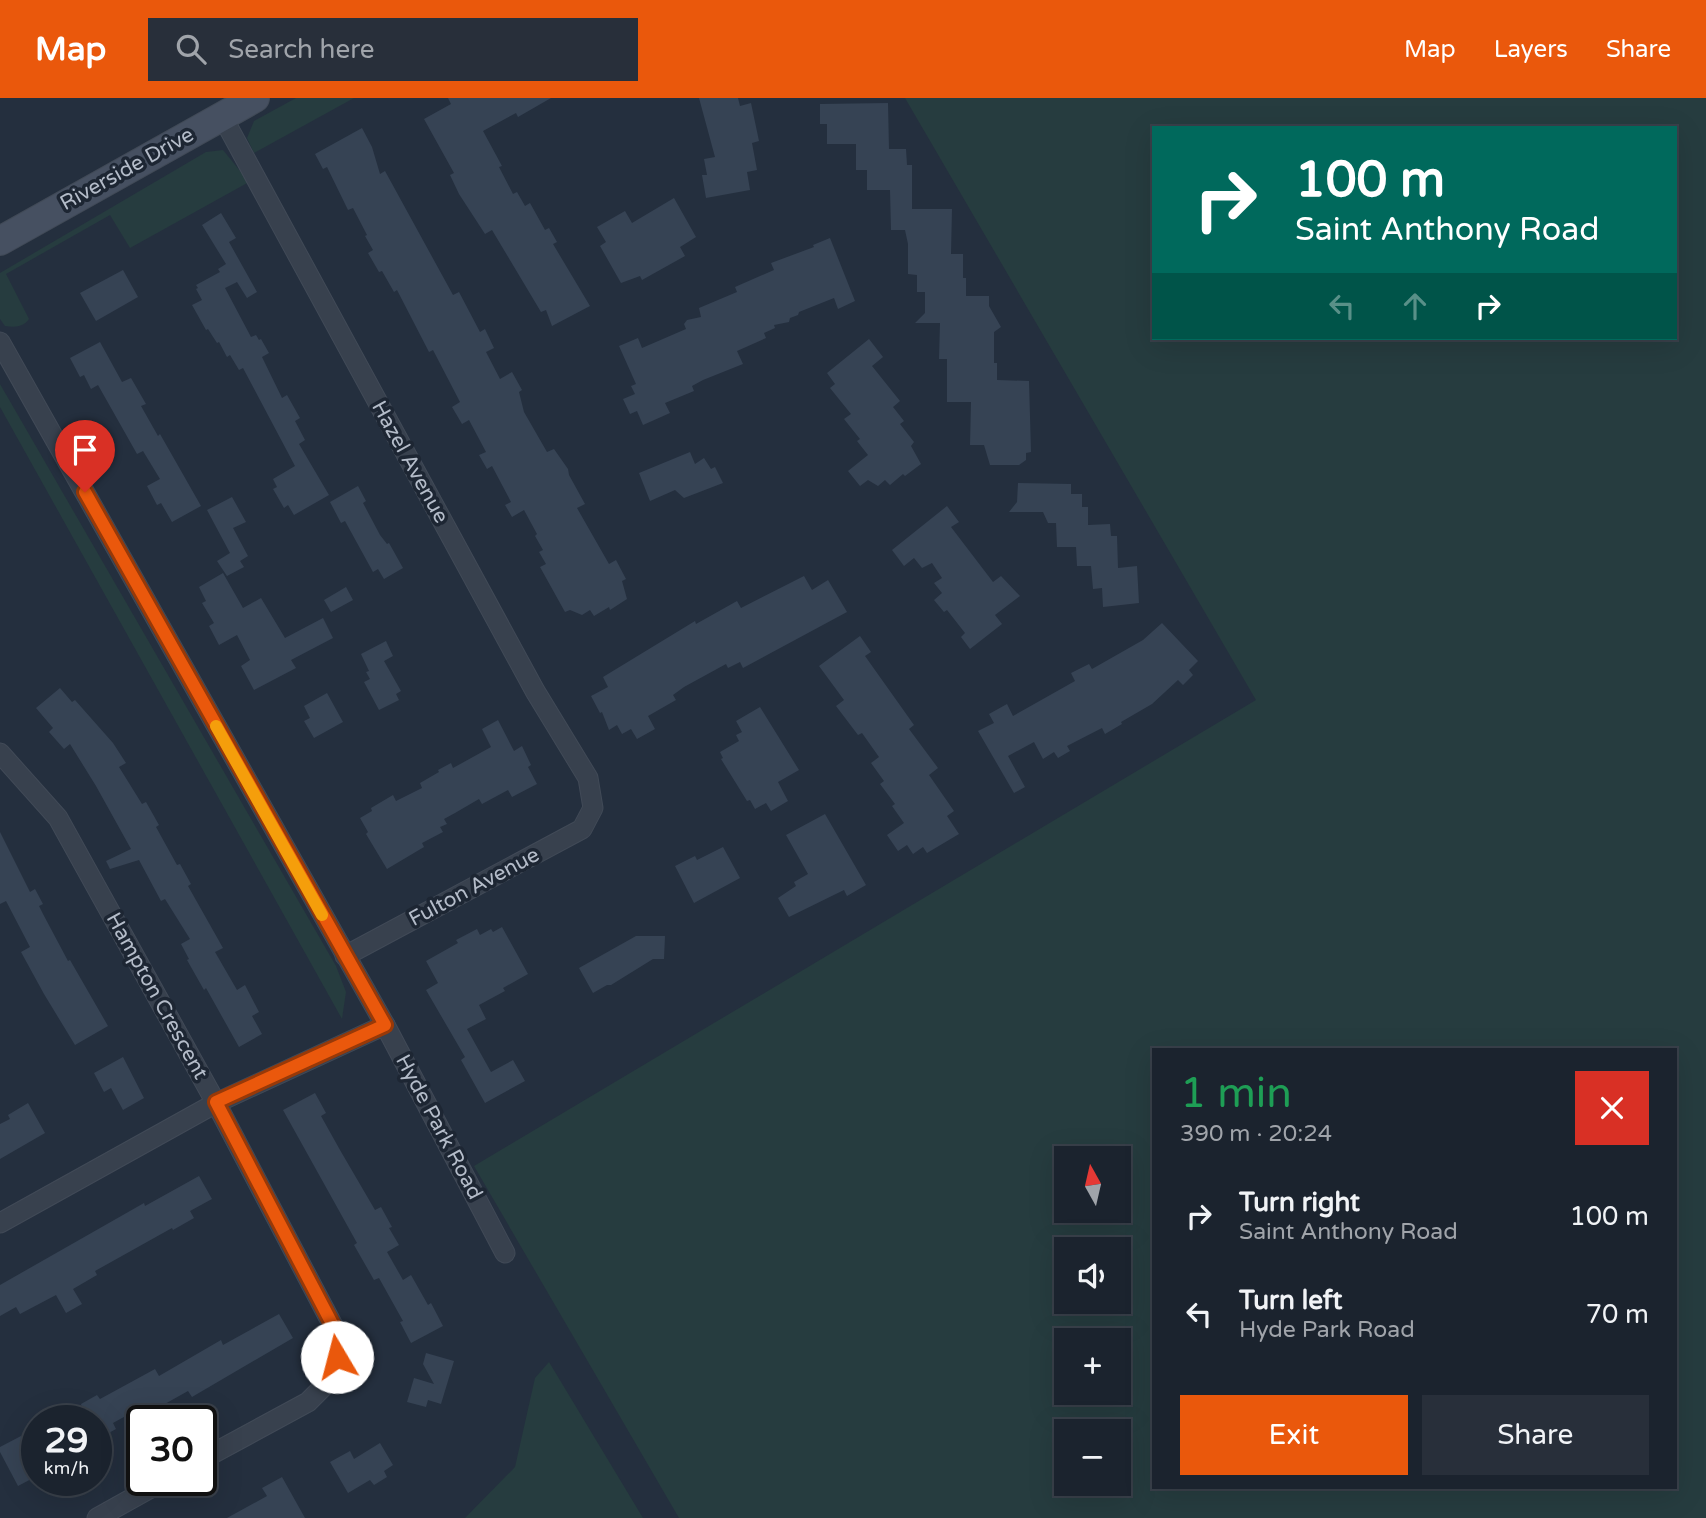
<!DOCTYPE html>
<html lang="en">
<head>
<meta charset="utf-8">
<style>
	body { margin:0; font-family:"Varela Round",sans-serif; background:#282f3a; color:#f1f3f6; height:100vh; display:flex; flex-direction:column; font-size:26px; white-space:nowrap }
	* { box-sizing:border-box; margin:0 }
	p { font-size:23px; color:#a0a4aa }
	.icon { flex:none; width:38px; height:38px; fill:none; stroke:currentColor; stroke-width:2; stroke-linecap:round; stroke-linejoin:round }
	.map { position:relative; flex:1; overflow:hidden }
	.side { position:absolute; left:1152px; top:950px; width:525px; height:441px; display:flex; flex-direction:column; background:#1b232e; border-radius:0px; box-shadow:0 7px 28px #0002,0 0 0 2px #39404a }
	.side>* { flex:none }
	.hud { position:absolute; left:1152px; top:28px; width:525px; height:214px; border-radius:0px; box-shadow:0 7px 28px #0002,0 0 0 2px #39404a; background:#00695c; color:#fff; overflow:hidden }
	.needle { width:46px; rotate:352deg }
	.tools { position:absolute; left:1054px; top:1048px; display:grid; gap:14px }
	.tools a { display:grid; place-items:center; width:77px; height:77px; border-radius:0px; background:#1b232e; box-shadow:0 7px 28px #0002,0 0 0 2px #39404a; font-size:35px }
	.speed { position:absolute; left:21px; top:1307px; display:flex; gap:14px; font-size:35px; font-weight:700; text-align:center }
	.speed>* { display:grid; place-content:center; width:91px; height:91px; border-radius:50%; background:#1b232e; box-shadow:0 7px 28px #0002,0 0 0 2px #39404a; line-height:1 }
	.speed small { font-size:18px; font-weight:400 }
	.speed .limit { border:4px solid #111; border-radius:10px; background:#fff; color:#111 }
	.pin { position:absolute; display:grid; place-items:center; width:60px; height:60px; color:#fff; margin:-72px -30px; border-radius:50% 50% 50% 0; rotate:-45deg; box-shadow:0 0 7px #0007 }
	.pin .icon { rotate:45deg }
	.me { position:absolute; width:77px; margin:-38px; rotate:352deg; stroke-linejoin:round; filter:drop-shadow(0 0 5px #0008) }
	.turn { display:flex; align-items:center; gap:24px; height:147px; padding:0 28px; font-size:32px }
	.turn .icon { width:91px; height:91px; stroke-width:2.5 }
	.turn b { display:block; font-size:49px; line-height:60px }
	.lanes { display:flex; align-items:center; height:66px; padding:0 28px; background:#0003; justify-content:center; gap:35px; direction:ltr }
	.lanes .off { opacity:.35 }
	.round { display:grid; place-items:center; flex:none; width:74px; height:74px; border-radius:0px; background:#282f3a }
	.headline { display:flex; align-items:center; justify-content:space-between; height:119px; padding:0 28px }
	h1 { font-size:42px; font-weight:600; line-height:52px; color:#1e9e55 }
	.action { display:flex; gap:14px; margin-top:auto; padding:14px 28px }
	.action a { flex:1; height:80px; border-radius:0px; background:#ea580c; color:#fff; font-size:28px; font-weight:600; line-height:80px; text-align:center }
	.action a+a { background:#282f3a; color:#f1f3f6 }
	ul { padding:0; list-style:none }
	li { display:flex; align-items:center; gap:21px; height:98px; padding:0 28px }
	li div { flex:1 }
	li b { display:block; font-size:26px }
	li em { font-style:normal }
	header { display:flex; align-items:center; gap:42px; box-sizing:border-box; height:98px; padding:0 35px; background:#ea580c; color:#fff }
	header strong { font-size:33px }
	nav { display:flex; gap:38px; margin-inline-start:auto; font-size:24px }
	.search { width:490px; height:63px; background:#282f3a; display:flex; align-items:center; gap:18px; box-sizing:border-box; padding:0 24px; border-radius:0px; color:#a0a4aa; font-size:26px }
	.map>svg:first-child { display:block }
</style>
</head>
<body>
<header>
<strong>Map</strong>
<div class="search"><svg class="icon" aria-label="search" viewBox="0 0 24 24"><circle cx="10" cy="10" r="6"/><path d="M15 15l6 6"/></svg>Search here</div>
<nav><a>Map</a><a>Layers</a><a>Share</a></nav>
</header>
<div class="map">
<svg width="1706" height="1420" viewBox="0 0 1706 1420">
	<rect width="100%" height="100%" fill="#242f3e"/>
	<g fill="#263c3f" fill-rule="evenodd">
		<path d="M 296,0 L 354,0 L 254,55 L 247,40 L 254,23 Z"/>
		<path d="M 905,0 L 1706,0 L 1706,1420 L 679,1420 L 474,1068 L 1256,602 ZM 1153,30 L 1675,30 L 1675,240 L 1153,240 ZM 1153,952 L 1675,952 L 1675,1390 L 1153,1390 ZM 1066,1060 L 1118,1060 L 1118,1113 L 1066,1113 ZM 1066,1152 L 1118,1152 L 1118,1204 L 1066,1204 ZM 1066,1242 L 1118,1242 L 1118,1295 L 1066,1295 ZM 1066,1334 L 1118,1334 L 1118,1386 L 1066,1386 Z"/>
		<path d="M 223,52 L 249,84 L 130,150 L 110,117 L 6,176 L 29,221 C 23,230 14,229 5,228 L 0,221 L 0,175 L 206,54 Z"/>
		<path d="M 0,286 L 336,868 L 346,894 L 342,921 L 0,309 Z"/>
		<path d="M 549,1264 L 643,1420 L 465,1420 L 515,1369 L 535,1280 Z"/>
	</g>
	<g fill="#364354">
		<path d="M 448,0 L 551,0 L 518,19 L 516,15 L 483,33 L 502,68 L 499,69 L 513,96 L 517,94 L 525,108 L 530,105 L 545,132 L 549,130 L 557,144 L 553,146 L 590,208 L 552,228 L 546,212 L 541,214 L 492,132 L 485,136 L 459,96 L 450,77 L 454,75 L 424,21 L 451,6 Z"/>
		<path d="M 699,0 L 738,0 L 740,8 L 751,5 L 759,43 L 752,45 L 757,72 L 747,74 L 750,92 L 706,100 L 702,77 L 707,77 L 704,61 L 715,59 Z"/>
		<path d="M 888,5 L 889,51 L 906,51 L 907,67 L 912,67 L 912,111 L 952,111 L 951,156 L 963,156 L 963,180 L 966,180 L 966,198 L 989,198 L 989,208 L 1001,229 L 994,234 L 994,265 L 997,265 L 997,282 L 1029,283 L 1031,354 L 1026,355 L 1026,362 L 1019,367 L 990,367 L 984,347 L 970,347 L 971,304 L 947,304 L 947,261 L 939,261 L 940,225 L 915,225 L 925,215 L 925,194 L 917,194 L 917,177 L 908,176 L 908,146 L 905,132 L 891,132 L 890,92 L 867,92 L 867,72 L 856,72 L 856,46 L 827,46 L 827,26 L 820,26 L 820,6 Z"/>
		<path d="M 362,30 L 372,49 L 380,76 L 385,73 L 453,197 L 459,194 L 480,234 L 485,231 L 494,250 L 486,254 L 500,281 L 512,274 L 522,292 L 519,294 L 524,314 L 547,354 L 554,351 L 568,371 L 569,377 L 585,406 L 577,410 L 609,466 L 616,462 L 626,481 L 622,483 L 627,501 L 610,512 L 609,509 L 594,518 L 590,512 L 582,517 L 570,512 L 565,514 L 540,469 L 546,466 L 539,454 L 543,452 L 535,438 L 537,436 L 524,412 L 512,419 L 505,407 L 511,404 L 492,368 L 487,371 L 479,357 L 486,354 L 469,322 L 462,326 L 452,309 L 460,304 L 433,252 L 429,254 L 397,192 L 394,194 L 382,173 L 379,174 L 368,155 L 373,152 L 365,138 L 367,137 L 353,110 L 348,112 L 327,69 L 323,71 L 315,56 Z"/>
		<path d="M 674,100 L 696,139 L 680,149 L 685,158 L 642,182 L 640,178 L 621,185 L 600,148 L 606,144 L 597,129 L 625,113 L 632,125 Z"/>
		<path d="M 221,115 L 236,140 L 229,144 L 257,194 L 247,200 L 237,184 L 225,190 L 251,239 L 256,237 L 259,242 L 261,241 L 269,255 L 262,259 L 282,300 L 287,297 L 300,320 L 295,323 L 305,342 L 299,346 L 329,397 L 294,417 L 288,407 L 284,410 L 273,391 L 277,389 L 273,381 L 295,368 L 243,270 L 239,272 L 230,257 L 227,259 L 219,244 L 217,245 L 208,231 L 206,232 L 192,207 L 202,202 L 196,191 L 198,190 L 196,187 L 220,174 L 218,171 L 226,166 L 202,127 Z"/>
		<path d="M 830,140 L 855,203 L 838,211 L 834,200 L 799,214 L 798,217 L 790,220 L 789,224 L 774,227 L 775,230 L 764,235 L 766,240 L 737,253 L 743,266 L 703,282 L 692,288 L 694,293 L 665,305 L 670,315 L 643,327 L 637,313 L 630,316 L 623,301 L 635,296 L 631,288 L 636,286 L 619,248 L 638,240 L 642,250 L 686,231 L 684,226 L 687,222 L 701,219 L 699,210 L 737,194 L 735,189 L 774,172 L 771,165 L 814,149 L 813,147 Z"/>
		<path d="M 123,172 L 138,199 L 96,223 L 80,195 Z"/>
		<path d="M 869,241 L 883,259 L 872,268 L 900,303 L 893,309 L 904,323 L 900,326 L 914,344 L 911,348 L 921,366 L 905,378 L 903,376 L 890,387 L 885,382 L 878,388 L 868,382 L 860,388 L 848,373 L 868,357 L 857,343 L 860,341 L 844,321 L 851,316 L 830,290 L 835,286 L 827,275 Z"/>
		<path d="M 100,244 L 122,284 L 131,280 L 146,306 L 141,308 L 158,338 L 160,336 L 201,408 L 172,424 L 161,405 L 157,407 L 147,388 L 160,381 L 143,353 L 137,356 L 98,287 L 91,291 L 84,277 L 80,279 L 70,260 Z"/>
		<path d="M 690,354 L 695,366 L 704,360 L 711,371 L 715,369 L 723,385 L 684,400 L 675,392 L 650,403 L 639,375 Z"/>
		<path d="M 1018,385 L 1071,386 L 1071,396 L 1082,396 L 1082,409 L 1088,409 L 1088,427 L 1110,426 L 1111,438 L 1117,438 L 1118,470 L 1137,468 L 1139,505 L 1103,509 L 1102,490 L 1093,491 L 1091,468 L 1077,468 L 1076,449 L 1057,449 L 1056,425 L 1048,425 L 1043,414 L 1009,414 L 1017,404 Z"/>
		<path d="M 358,388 L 366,403 L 363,405 L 380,437 L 387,446 L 389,445 L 403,470 L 384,481 L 378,471 L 373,474 L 345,423 L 341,425 L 330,404 Z"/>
		<path d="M 232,399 L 246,424 L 233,430 L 248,458 L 240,463 L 244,469 L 227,478 L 217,463 L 230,455 L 207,412 Z"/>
		<path d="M 947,408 L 959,424 L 951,429 L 993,484 L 1001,478 L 1020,498 L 995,517 L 1002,526 L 970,551 L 961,539 L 965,535 L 947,512 L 944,514 L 934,502 L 942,495 L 934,485 L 942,480 L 932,465 L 922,470 L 914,460 L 904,468 L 892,452 Z"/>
		<path d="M 223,475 L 243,510 L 261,500 L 285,540 L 323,520 L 333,540 L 291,562 L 296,570 L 254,592 L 241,568 L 250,562 L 237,537 L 219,547 L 209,528 L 214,525 L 202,505 L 206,503 L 199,489 Z"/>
		<path d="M 804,478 L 812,492 L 828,482 L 847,514 L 743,570 L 740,564 L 728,570 L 726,566 L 684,589 L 673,597 L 676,602 L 648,618 L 655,631 L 637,641 L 631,631 L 622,636 L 617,627 L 609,632 L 602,614 L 600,615 L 591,598 L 608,589 L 603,579 L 695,523 L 696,526 L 737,503 L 741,510 Z"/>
		<path d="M 346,489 L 353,502 L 331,514 L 324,502 Z"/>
		<path d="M 1162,525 L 1198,563 L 1189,572 L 1193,577 L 1183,587 L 1178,582 L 1152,606 L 1121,624 L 1122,626 L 1105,636 L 1102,630 L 1067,648 L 1070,653 L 1058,660 L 1054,654 L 1043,661 L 1034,644 L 1008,658 L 1025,689 L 1014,695 L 978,633 L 994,625 L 989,616 L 1007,606 L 1013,618 L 1075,583 L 1071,575 L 1089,566 L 1092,571 L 1143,542 Z"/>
		<path d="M 860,538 L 871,554 L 865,558 L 914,627 L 909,631 L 938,670 L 929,677 L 954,713 L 947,718 L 959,736 L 927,755 L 923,749 L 913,756 L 907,747 L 898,753 L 887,737 L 904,725 L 892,708 L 895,706 L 880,686 L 884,683 L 871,665 L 879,659 L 862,635 L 858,637 L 836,608 L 844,602 L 819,568 Z"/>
		<path d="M 386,543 L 393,558 L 384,563 L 401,593 L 396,596 L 399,602 L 379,612 L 364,584 L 370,581 L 366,574 L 369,573 L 361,556 Z"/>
		<path d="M 60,590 L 72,604 L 75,602 L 113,645 L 126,665 L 119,669 L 142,706 L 146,704 L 159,727 L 156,729 L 177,767 L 180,766 L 191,786 L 188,788 L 223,850 L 215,854 L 237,892 L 245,887 L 259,914 L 252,918 L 262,936 L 239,949 L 206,890 L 204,892 L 187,862 L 189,861 L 181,846 L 190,841 L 165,801 L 161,803 L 139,762 L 110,771 L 106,763 L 131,751 L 96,688 L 70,646 L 64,651 L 49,634 L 53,630 L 36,610 Z"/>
		<path d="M 327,595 L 343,624 L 314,640 L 304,623 L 310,620 L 304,608 Z"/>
		<path d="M 760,609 L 799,672 L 778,684 L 788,703 L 771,713 L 766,705 L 755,711 L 750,702 L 747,703 L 721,661 L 723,660 L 720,654 L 739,643 L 736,637 L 742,634 L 736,623 Z"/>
		<path d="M 498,622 L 514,653 L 522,648 L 531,667 L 528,669 L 537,686 L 512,699 L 508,692 L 482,706 L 479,701 L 455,715 L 444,721 L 447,726 L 440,729 L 443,734 L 422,745 L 424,749 L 387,771 L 366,736 L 368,734 L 360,720 L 372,713 L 371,710 L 393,697 L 396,703 L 422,690 L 420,685 L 439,674 L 438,672 L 451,665 L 453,670 L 491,649 L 482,631 Z"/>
		<path d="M 825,716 L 866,787 L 847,798 L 844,792 L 789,819 L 778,800 L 796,788 L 794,784 L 808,776 L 786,737 Z"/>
		<path d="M 0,734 L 30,794 L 35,791 L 43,806 L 39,808 L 43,816 L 68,863 L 70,862 L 108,928 L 75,947 L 44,896 L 21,854 L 30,849 L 6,803 L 0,806 Z"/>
		<path d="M 723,749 L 740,780 L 694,805 L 675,768 L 695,758 L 697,762 Z"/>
		<path d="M 502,829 L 528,876 L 503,890 L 505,893 L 479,907 L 486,921 L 467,931 L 491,974 L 513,962 L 525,983 L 485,1005 L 461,962 L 465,959 L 426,892 L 438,885 L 426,863 L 458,845 L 456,842 L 477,831 L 480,837 L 491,831 L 493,834 Z"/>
		<path d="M 636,838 L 665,838 L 664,861 L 653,861 L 611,887 L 607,887 L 593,895 L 579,870 Z"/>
		<path d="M 123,959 L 144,1000 L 123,1012 L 111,990 L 104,994 L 94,975 Z"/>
		<path d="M 315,995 L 326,1015 L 321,1018 L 340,1052 L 375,1112 L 381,1109 L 392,1129 L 389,1130 L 399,1147 L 387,1154 L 403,1182 L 411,1177 L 428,1207 L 431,1205 L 443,1228 L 411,1245 L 400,1224 L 403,1223 L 379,1180 L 374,1182 L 354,1147 L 357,1145 L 283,1012 Z"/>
		<path d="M 28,1005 L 45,1035 L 0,1061 L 0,1026 L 10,1021 L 8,1017 Z"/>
		<path d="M 199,1078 L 212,1101 L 190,1113 L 194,1120 L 173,1132 L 172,1130 L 95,1173 L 97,1177 L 73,1191 L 82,1206 L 66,1215 L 56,1197 L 20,1216 L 16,1209 L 0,1218 L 0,1187 L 144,1105 L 145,1108 Z"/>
		<path d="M 279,1216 L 293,1240 L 192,1299 L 188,1293 L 147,1316 L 142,1309 L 113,1325 L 116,1331 L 96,1342 L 96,1323 L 57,1323 L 82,1309 L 81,1306 L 97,1297 L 100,1301 L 155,1271 L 159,1278 L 221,1242 L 223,1247 Z"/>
		<path d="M 426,1255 L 454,1263 L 441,1306 L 428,1302 L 426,1309 L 407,1304 L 414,1280 L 434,1286 L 423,1266 Z"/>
		<path d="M 21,1338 L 25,1346 L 37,1340 L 37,1378 L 18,1388 L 0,1354 L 0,1349 Z"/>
		<path d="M 380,1345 L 393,1367 L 384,1373 L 387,1379 L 374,1387 L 370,1382 L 348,1395 L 330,1364 L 350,1353 L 354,1361 Z"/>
		<path d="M 282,1379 L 305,1420 L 227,1420 L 267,1398 L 262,1390 Z"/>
	</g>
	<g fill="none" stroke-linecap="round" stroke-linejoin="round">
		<defs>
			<g id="street">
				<path d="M 222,18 L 535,593 L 588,680 L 593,710 L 582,731 L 345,858"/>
				<path d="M 0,244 L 385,927 L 505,1155"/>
				<path d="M 0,655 L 58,720 L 216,1005 L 340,1241 L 334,1278 L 308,1304 L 201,1362"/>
				<path d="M 0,1125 L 216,1005 L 385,927"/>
				<path d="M 97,1420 L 165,1382"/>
			</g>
			<path id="secondary" d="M 0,143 L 255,0"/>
		</defs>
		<use href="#street" stroke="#414a57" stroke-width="21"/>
		<use href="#secondary" stroke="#414a57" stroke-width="30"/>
		<use href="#street" stroke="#38414e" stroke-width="19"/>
		<use href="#secondary" stroke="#465061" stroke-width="28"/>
	</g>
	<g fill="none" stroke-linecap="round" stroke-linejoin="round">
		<defs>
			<path id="route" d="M 85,394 L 385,927 L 216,1004 L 340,1241 L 337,1259"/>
		</defs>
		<use href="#route" stroke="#983908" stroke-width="18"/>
		<use href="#route" stroke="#ea580c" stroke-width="12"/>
		<path stroke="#f59e0b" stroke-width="12" d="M 216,628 L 322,817"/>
	</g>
	<g text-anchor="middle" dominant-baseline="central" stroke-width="7" stroke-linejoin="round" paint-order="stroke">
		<g font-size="21" fill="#b4bcc9" stroke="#1d2633">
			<text transform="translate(127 71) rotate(-29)">Riverside Drive</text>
			<text transform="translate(410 364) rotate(61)">Hazel Avenue</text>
			<text transform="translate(474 789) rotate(-28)">Fulton Avenue</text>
			<text transform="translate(157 898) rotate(61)">Hampton Crescent</text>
			<text transform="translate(439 1029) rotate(62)">Hyde Park Road</text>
		</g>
	</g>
</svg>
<div class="tools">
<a><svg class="needle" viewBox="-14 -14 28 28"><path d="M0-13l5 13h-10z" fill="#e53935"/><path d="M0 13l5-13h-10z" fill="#a0a4aa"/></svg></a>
<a><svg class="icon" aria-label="sound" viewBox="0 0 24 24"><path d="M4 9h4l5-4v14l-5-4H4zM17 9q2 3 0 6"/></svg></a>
<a>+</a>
<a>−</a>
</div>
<div class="speed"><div>29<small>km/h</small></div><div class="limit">30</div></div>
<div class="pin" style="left:85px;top:394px;background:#d93025"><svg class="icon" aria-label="arrive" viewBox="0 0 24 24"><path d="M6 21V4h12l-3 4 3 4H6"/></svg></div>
<svg class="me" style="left:337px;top:1259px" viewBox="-20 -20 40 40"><circle r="19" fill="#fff"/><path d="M0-13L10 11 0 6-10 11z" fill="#ea580c"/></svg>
<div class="hud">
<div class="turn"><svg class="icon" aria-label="right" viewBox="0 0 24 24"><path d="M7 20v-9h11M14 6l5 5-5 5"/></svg><div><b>100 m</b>Saint Anthony Road</div></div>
<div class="lanes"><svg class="icon off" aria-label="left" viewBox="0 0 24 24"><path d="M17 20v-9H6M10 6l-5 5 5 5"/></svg><svg class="icon off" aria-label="ahead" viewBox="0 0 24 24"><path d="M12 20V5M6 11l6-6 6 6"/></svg><svg class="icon" aria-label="right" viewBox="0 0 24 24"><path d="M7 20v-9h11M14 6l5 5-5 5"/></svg></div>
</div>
<section class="side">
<div class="headline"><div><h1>1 min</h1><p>390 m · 20:24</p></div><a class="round" style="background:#d93025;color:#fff"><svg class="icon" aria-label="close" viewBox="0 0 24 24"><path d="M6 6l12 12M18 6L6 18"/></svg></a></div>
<ul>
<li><svg class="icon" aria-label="right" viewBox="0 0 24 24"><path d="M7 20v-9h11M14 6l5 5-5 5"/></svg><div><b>Turn right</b><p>Saint Anthony Road</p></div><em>100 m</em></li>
<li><svg class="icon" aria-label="left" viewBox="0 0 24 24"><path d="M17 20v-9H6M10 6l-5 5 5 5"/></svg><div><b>Turn left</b><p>Hyde Park Road</p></div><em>70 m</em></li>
</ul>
<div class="action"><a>Exit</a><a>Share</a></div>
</section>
</div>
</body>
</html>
